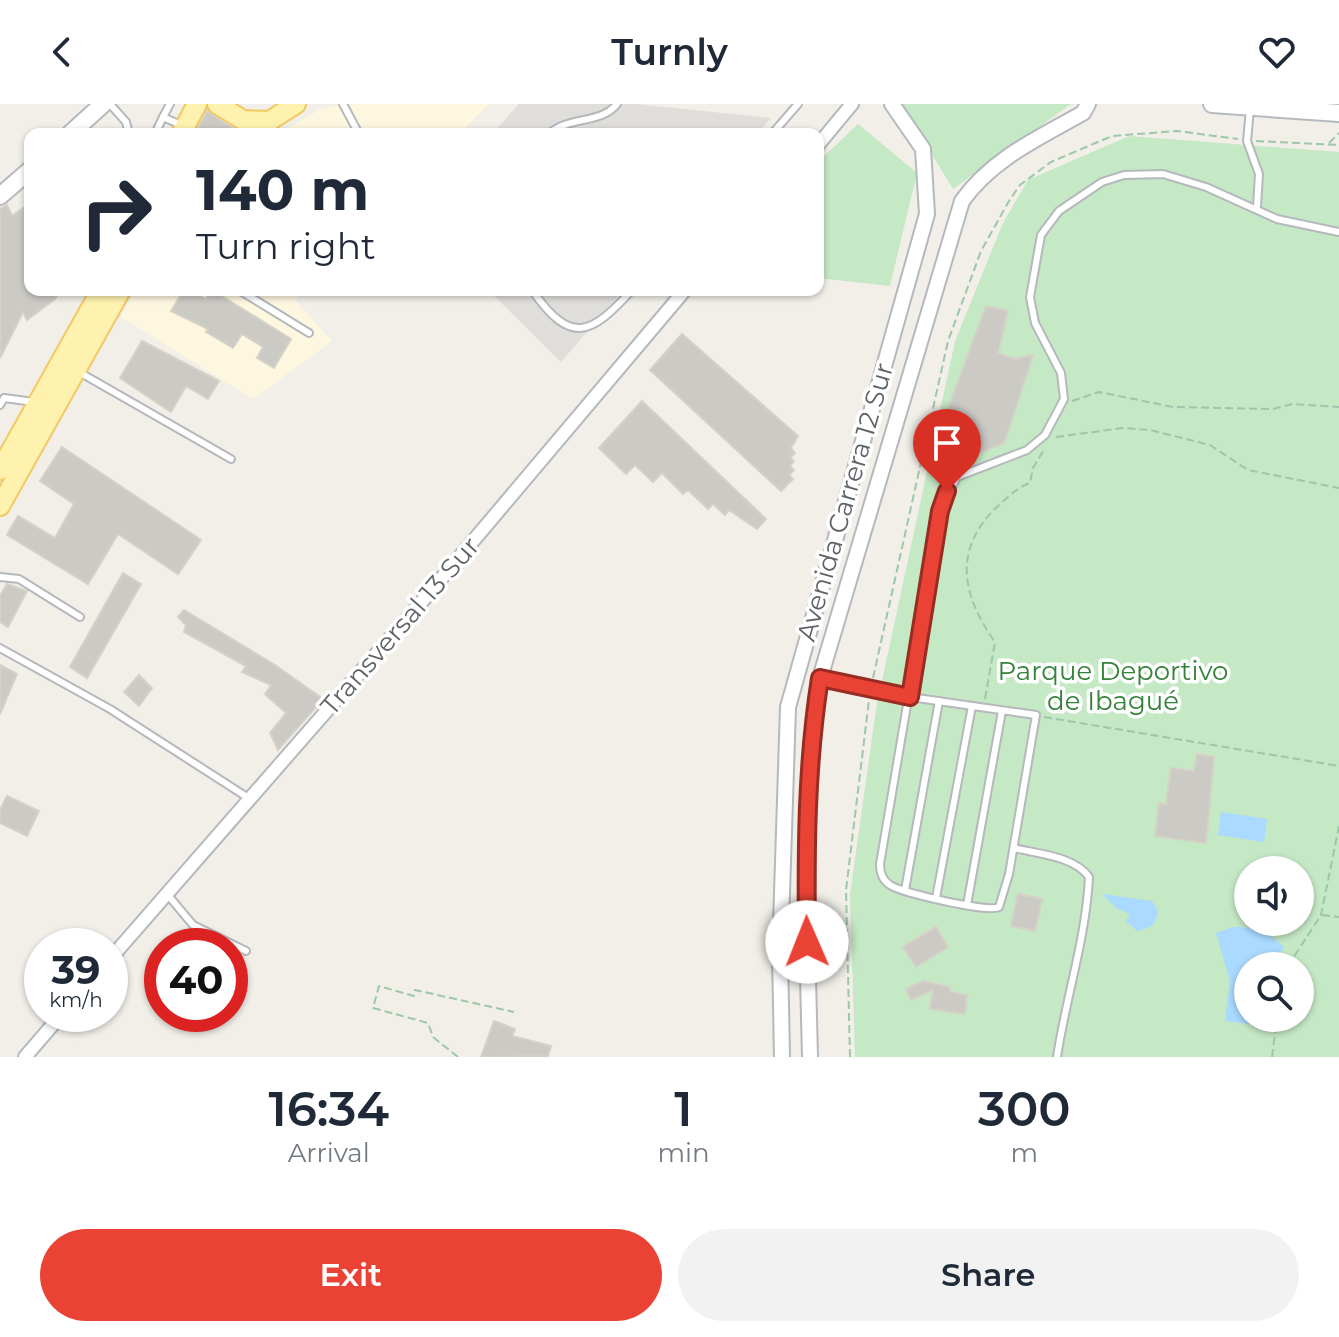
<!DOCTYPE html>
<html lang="en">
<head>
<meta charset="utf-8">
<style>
	body { margin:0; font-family:Montserrat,sans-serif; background:#f2f2f3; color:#1f2937; height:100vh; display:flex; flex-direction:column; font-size:30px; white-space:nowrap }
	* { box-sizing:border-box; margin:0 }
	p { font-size:26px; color:#747a83 }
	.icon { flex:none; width:44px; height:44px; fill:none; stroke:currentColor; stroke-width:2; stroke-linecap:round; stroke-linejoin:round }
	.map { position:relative; height:953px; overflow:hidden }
	.details { display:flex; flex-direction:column; background:#fff; flex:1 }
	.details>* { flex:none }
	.guide { position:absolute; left:24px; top:24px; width:800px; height:168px; border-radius:16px; box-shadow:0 2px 6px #0004; background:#fff; color:#1f2937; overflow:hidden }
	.controls { position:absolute; left:1234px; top:752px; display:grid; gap:16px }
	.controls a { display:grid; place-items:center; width:80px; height:80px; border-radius:50%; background:#fff; box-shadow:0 2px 6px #0004; font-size:40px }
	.speed { position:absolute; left:24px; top:824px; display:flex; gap:16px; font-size:40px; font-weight:700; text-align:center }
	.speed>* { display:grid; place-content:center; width:104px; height:104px; border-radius:50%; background:#fff; box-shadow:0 2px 6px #0004; line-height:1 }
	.speed small { font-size:20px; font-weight:400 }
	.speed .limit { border:12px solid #d22; background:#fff; color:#111 }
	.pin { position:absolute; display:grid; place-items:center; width:68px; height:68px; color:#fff; margin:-82px -34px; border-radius:50% 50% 50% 0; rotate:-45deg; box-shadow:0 0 8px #0007 }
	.pin .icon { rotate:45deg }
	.me { position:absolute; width:88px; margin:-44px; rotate:359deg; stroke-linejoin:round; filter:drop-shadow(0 0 6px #0008) }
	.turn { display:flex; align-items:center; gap:28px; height:168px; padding:0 40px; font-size:36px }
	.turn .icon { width:104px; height:104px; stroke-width:2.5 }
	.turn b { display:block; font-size:56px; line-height:68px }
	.eta { display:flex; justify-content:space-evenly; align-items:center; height:136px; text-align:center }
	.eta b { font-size:48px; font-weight:600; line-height:56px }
	.primary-button { display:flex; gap:16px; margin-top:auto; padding:16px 40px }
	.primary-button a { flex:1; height:92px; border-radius:48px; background:#ea4335; color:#fff; font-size:32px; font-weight:600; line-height:92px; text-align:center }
	.primary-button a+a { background:#f2f2f3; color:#1f2937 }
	header { display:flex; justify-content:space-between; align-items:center; height:104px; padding:0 40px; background:#fff; font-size:36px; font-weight:600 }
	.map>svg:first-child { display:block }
</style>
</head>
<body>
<header><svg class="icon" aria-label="back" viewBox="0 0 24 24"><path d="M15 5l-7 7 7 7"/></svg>Turnly<svg class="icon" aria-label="heart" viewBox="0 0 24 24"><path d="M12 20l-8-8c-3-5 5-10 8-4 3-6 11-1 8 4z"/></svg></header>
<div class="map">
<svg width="1339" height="953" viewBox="0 0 1339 953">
	<rect width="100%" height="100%" fill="#f1efe8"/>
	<g fill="#fef7e0">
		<path d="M 341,0 L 489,0 L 459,30 L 277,30 L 321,5 Z"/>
		<path d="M 136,186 L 304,186 L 295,196 L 332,237 L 253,295 L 121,213 Z"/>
	</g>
	<g fill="#e0deda">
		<path d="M 519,0 L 636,0 L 771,14 L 757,30 L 492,30 Z"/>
		<path d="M 488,186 L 623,186 L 561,258 Z"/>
	</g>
	<g fill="#c5e8c5" fill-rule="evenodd">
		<path d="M 901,0 L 1071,0 L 953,85 Z"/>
		<path d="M 858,20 L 917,69 L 890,182 L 818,174 L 818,58 Z"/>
		<path d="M 1129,32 L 1339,48 L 1339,953 L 855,953 L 850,791 L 876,605 L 955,237 L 1003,119 L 1028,76 ZM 1248,766 L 1300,766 L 1300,818 L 1248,818 ZM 1248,862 L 1300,862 L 1300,914 L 1248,914 Z"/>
	</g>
	<g fill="#aadaff">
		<path d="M 1221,708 L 1267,715 L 1264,738 L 1218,731 Z"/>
		<path d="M 1102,790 L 1152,797 L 1158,807 C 1156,821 1150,824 1137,827 L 1126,817 L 1130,810 L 1116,804 Z"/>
		<path d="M 1233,823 C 1255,823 1268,827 1284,843 L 1272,862 L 1248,862 L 1248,914 L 1257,914 L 1256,921 L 1225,917 L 1230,877 L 1216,829 Z"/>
	</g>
	<g fill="#cccac5" stroke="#d6d1c6" stroke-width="2">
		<path d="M 207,7 L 211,10 L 236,26 L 231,30 L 195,30 Z"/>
		<path d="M 30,99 L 30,186 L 60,186 L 55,195 L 27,216 L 23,208 L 0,254 L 0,105 L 7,101 L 12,112 Z"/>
		<path d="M 184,186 L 206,195 L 212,186 L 291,235 L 274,264 L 257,254 L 263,243 L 242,230 L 233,244 L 206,228 L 208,225 L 171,207 Z"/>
		<path d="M 986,202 L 1008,207 L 998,249 L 1014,255 L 1033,251 L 1004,339 L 977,350 L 937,335 Z"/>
		<path d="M 682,230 L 798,332 L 791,344 L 795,349 L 790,354 L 794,357 L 790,362 L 794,366 L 789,371 L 793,375 L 781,387 L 650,266 Z"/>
		<path d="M 142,237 L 219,277 L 208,295 L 186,282 L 171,308 L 120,274 Z"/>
		<path d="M 642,297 L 766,415 L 757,425 L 729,406 L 725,411 L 713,400 L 708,405 L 688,386 L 683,390 L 662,369 L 653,378 L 635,361 L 626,370 L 599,344 Z"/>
		<path d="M 62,343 L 201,436 L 178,470 L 118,430 L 88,480 L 7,431 L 18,412 L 55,434 L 74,400 L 40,377 Z"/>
		<path d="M 123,469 L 141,480 L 87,574 L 70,563 Z"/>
		<path d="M 7,480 L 27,487 L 8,523 L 0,518 L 0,492 Z"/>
		<path d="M 184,506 L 275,561 L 323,595 L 278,646 L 270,629 L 286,609 L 265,590 L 271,581 L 242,568 L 246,562 L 184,528 L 186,521 L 178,513 Z"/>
		<path d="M 0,561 L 17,570 L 0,610 Z"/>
		<path d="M 139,571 L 152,584 L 139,602 L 124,588 Z"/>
		<path d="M 1197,650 L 1214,653 L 1206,739 L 1155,732 L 1159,699 L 1166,700 L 1171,664 L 1194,667 Z"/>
		<path d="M 7,692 L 39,707 L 27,732 L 0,719 L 0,706 Z"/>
		<path d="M 1018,790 L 1042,795 L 1035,827 L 1011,822 Z"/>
		<path d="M 936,823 L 948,843 L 916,863 L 903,843 Z"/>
		<path d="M 923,877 L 950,883 L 950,888 L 967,891 L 965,910 L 930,905 L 933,886 L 911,896 L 906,885 Z"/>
		<path d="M 494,917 L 515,925 L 512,932 L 551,942 L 548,952 L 481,953 Z"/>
	</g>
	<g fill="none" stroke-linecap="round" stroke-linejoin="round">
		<defs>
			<g id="service">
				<path d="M 110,0 L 126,18 L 129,30"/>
				<path d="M 343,0 L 359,30"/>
				<path d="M 1250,5 L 1247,37 L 1259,70 L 1257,103"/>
				<path d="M 163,13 L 170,0"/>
				<path d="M 155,30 L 163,13 L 181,21"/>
				<path d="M 549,30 C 568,12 602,20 617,0"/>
				<path d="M 772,30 L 798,0"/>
				<path d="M 239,186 L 309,229"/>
				<path d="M 532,186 C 571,242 591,231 632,186"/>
				<path d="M 79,268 L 231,355"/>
				<path d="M 0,301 L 4,294 L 34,298"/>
				<path d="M 0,473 L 19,475 L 80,513"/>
				<path d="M 0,544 L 110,605 L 250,695"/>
				<path d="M 820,574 L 910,593 L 1036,611 L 1009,770 L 999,803 C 989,809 902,789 890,781 C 882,776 880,768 880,760 L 940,407 L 957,373 L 1027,346 L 1045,331 L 1064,295 L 1061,269 L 1035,219 L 1030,193 L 1041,131 L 1059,107 L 1102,78 L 1124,71 L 1163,70 L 1206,83 L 1277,115 L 1339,128"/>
				<path d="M 1014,744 C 1038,750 1074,752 1089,773 C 1086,834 1066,893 1057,953"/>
				<path d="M 905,786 L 939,597"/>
				<path d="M 167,790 L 193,821 L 246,847"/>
				<path d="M 936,794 L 972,602"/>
				<path d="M 967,801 L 1002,607"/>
			</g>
			<g id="minor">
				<path d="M 818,41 L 852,0"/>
				<path d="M 110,855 L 419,501 L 685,186"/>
				<path d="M 25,953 L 62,910"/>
			</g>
			<g id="tertiary">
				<path d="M 782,953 L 780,851 L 788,603 L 927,110 L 923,45 L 892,0"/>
				<path d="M 810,953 C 807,826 801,701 820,574 L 962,97 C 992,55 1038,34 1083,9 L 1088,0"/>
			</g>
			<g id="secondary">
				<path d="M 1212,0 L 1339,9"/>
				<path d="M 70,30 L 103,0"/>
				<path d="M 0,92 L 30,66"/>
			</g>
			<g id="primary">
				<path d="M 217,0 L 243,16 L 269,17"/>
				<path d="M 181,30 L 197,0"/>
				<path d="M 249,30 L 296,0"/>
				<path d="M 0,366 L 101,186"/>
				<path d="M 0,402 L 121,186"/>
			</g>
		</defs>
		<use href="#service" stroke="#b5b8bc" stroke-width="10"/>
		<use href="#minor" stroke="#b5b8bc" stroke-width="16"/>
		<use href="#tertiary" stroke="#b5b8bc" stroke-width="18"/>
		<use href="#secondary" stroke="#b6babf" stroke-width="20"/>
		<use href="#primary" stroke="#f2c960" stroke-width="22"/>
		<g stroke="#9cc7a9" stroke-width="2" stroke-dasharray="8 4" stroke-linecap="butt">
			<path d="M 1256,37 L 1339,41"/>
			<path d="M 1329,39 L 1339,29"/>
			<path d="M 1072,297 L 1099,288 L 1173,303 L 1273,305 L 1292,300 L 1339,303"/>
			<path d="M 1056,333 L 1123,324 L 1150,326 L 1210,341 L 1248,366 L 1339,384"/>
			<path d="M 873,574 L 948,237 L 981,147 L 1009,97 L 1020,81 L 1051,58 L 1112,32 L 1177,27 L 1238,35"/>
			<path d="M 985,595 L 995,538 C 961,490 952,444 1000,400 C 1009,392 1018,383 1030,379 L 1033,364 L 1045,344"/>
			<path d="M 1044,613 L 1339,662"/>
			<path d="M 1322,811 L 1339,813"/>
			<path d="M 1288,862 L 1321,811 L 1339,722"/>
			<path d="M 458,953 L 433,933 L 428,919 L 373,904 L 379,882 L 414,892 L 415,886 L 514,908"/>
			<path d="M 850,953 L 846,786 L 869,596"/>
			<path d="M 1272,953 L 1277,914"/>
		</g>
		<use href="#service" stroke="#fff" stroke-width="6"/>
		<use href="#minor" stroke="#fff" stroke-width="12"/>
		<use href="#tertiary" stroke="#fff" stroke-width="14"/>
		<use href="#secondary" stroke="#fff" stroke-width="16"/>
		<use href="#primary" stroke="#fff2af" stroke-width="18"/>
	</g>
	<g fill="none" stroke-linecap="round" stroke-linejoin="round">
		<defs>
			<path id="route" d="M 807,838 C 806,749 806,663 820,574 L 910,593 L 940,407 L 947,387"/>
		</defs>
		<use href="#route" stroke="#982c22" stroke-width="20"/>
		<use href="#route" stroke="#ea4335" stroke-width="14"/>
	</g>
	<g text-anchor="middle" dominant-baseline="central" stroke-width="7" stroke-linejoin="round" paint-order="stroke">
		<g font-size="26" fill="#5f6368" stroke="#fff">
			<text transform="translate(845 398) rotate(-74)">Avenida Carrera 12 Sur</text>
			<text transform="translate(400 522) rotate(-49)">Transversal 13 Sur</text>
		</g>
		<g font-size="26" fill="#348238" stroke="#fff">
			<text x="1113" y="567">Parque Deportivo<tspan x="1113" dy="30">de Ibagué</tspan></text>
		</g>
	</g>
</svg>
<div class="controls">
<a><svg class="icon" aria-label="sound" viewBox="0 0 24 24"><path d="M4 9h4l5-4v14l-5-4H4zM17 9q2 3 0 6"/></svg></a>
<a><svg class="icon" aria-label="search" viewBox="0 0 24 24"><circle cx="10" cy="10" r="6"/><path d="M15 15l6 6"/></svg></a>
</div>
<div class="speed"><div>39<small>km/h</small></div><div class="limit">40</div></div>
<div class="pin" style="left:947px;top:387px;background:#d93025"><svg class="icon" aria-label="arrive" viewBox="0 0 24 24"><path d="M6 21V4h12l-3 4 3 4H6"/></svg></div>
<svg class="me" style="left:807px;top:838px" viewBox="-20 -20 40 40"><circle r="19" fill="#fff"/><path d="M0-13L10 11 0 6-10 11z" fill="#ea4335"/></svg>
<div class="guide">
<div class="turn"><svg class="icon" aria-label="right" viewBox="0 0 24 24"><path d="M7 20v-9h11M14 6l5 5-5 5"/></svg><div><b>140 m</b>Turn right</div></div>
</div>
</div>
<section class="details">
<div class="eta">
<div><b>16:34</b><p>Arrival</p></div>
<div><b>1</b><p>min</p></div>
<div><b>300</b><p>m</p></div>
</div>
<div class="primary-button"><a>Exit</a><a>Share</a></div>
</section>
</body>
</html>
